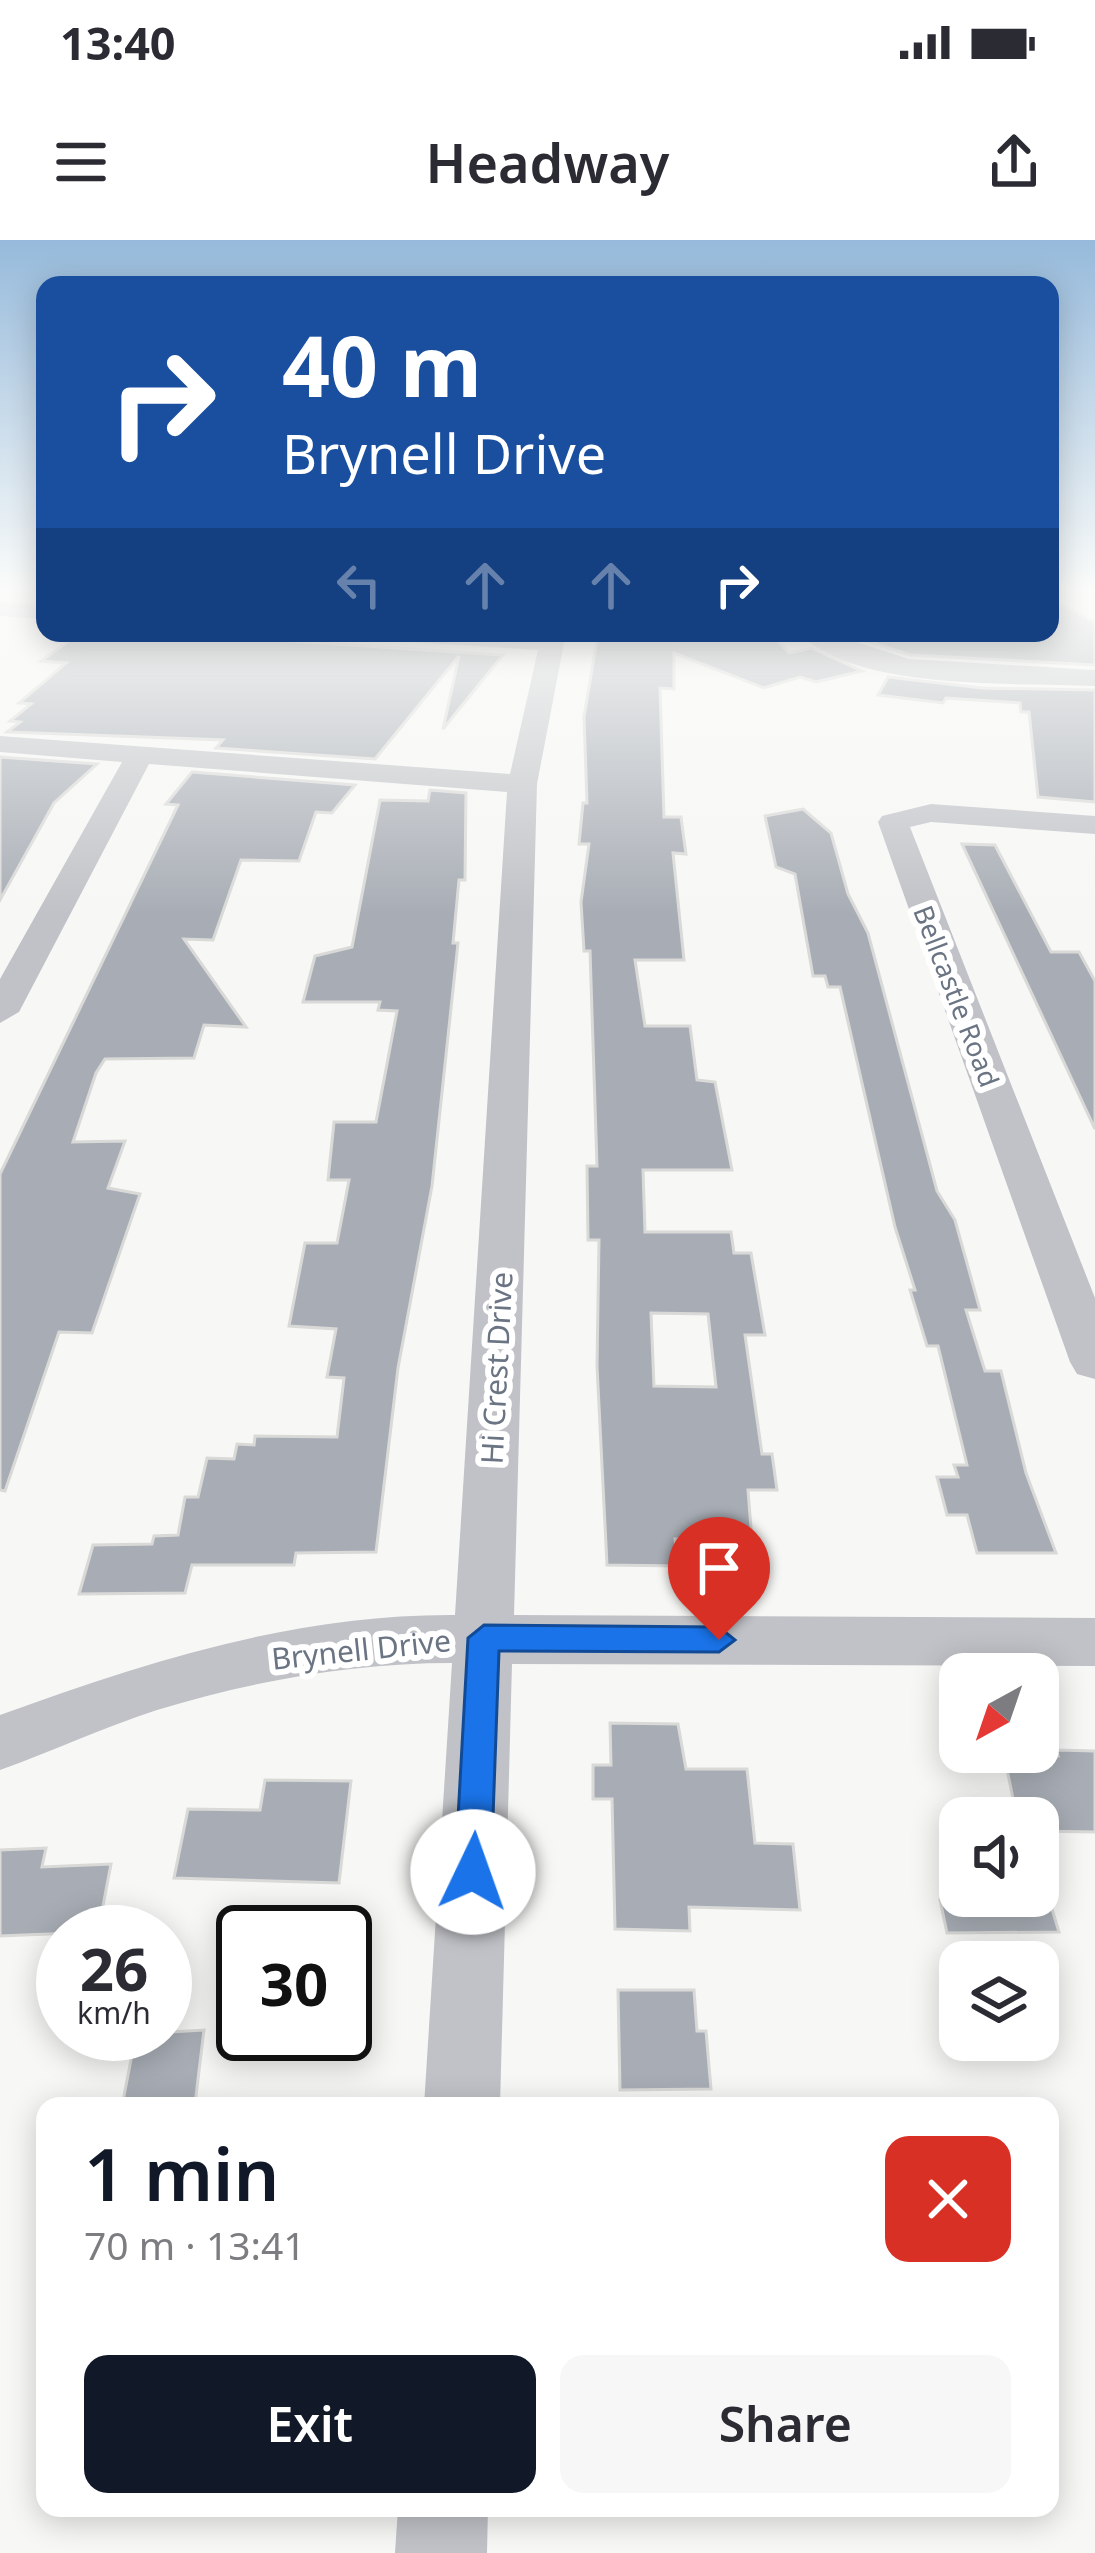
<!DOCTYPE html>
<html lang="en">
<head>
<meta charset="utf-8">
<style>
	body { margin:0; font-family:"Noto Sans",sans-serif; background:#f7f7f7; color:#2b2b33; height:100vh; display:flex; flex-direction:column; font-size:45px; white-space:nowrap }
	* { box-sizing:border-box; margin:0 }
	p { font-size:39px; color:#7c7c81 }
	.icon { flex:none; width:66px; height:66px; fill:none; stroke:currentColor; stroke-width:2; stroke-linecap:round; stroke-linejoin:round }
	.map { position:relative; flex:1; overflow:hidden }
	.details { position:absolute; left:36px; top:1857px; width:1023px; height:420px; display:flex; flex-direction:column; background:#fff; border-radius:24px; box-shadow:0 6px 30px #0003 }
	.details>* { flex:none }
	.hud { position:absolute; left:36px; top:36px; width:1023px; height:366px; border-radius:24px; box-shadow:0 6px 30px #0003; background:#1a4fa0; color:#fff; overflow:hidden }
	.needle { width:78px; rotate:220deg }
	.buttons { position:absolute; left:939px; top:1413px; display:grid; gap:24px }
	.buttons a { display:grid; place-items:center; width:120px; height:120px; border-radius:24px; background:#fff; box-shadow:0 6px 30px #0003; font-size:60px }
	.speed { position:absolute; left:36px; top:1665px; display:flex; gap:24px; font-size:60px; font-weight:700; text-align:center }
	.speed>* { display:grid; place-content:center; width:156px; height:156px; border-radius:50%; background:#fff; box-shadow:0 6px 30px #0003; line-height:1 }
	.speed small { font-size:30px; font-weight:400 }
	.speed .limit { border:6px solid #111; border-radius:18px; background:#fff; color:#111 }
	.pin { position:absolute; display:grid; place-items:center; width:102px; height:102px; color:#fff; margin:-123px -51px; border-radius:50% 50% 50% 0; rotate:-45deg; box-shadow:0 0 12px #0007 }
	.pin .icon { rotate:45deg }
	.me { position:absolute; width:132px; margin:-66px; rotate:3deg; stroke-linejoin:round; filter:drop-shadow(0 0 9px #0008) }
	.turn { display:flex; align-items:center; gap:42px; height:252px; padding:0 48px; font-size:54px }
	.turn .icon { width:156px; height:156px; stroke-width:2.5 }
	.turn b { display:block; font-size:84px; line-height:102px }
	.lanes { display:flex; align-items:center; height:114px; padding:0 48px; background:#0003; justify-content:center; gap:60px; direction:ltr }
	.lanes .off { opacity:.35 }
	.round { display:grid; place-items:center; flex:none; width:126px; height:126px; border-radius:24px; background:#f7f7f7 }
	.headline { display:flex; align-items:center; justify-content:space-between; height:204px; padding:0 48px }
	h1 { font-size:72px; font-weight:600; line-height:90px; color:#111827 }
	.button { display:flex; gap:24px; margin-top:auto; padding:24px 48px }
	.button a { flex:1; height:138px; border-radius:24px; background:#111827; color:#fff; font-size:48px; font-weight:600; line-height:138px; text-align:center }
	.button a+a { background:#f7f7f7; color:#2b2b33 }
	.status { display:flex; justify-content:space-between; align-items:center; height:84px; padding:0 60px; background:#fff; direction:ltr }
	.status svg { height:33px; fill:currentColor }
	header { display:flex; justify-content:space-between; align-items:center; height:156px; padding:0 48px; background:#fff; font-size:54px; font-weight:600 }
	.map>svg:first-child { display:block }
</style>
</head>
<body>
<div class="status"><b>13:40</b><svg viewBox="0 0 49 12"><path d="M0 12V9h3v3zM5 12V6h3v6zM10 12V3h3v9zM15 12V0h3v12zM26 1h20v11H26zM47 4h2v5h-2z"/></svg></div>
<header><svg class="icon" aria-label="menu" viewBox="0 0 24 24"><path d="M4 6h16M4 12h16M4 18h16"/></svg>Headway<svg class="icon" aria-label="share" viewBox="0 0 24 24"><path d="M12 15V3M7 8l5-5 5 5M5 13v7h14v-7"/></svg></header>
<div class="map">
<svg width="1095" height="2313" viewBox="0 0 1095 2313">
	<rect width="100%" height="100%" fill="#f7f8f5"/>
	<g fill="#a8adb5" stroke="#d9d9d8" stroke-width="3" fill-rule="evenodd">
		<path d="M 1061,364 L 1095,382 L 1095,425 L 910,415 L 855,397 L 1050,393 L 1050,373 Z"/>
		<path d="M 80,393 L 164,393 L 503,415 L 443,489 L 459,416 L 375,519 L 216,508 L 223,500 L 7,492 L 20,482 L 10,481 L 31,464 L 19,463 L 66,423 L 41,421 Z"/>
		<path d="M 598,393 L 675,394 L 674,401 L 772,395 L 789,413 L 811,408 L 862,431 L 816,442 L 800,437 L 764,448 L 674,413 L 674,449 L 660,448 L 664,577 L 681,577 L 686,614 L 673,613 L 684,720 L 635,720 L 645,786 L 690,786 L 697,840 L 715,842 L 732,930 L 643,930 L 645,992 L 731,992 L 734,1013 L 751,1013 L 765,1095 L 745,1095 L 762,1214 L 772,1214 L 777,1250 L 748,1250 L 752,1301 L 675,1299 L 678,1326 L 607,1325 L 597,1126 L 599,1000 L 588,1000 L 587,926 L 597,926 L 590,711 L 584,711 L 581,662 L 589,604 L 579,604 L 583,563 L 587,563 L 584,477 ZM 651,1073 L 708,1074 L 716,1147 L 654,1146 Z"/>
		<path d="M 888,437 L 982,448 L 1095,450 L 1095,562 L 1038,557 L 1029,472 L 1021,472 L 1020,463 L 946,458 L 943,463 L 878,455 Z"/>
		<path d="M 0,517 L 97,524 L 54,563 L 0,660 Z"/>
		<path d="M 192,532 L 355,545 L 332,573 L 316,572 L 299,621 L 241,620 L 213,700 L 184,699 L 246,787 L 204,785 L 194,818 L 105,819 L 96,833 L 73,902 L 125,901 L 108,948 L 140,954 L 92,1093 L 59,1092 L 5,1251 L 0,1250 L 0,934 L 178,565 L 166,564 Z"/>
		<path d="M 430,550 L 466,553 L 465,640 L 459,640 L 453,703 L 458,703 L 432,946 L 398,1128 L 376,1312 L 296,1313 L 294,1325 L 192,1325 L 185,1353 L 79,1354 L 93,1305 L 152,1304 L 154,1296 L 178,1295 L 185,1257 L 198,1257 L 207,1218 L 234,1219 L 237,1204 L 254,1205 L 255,1196 L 337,1197 L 344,1138 L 327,1137 L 336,1089 L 289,1086 L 305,1003 L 337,1003 L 349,940 L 328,940 L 334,882 L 376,882 L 397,771 L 378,770 L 380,762 L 303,762 L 315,716 L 352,707 L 380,560 L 428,561 Z"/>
		<path d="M 803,569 L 831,593 L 848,654 L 868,693 L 937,951 L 955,980 L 980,1070 L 966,1070 L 985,1131 L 1001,1131 L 1026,1233 L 1056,1313 L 977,1313 L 967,1275 L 947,1275 L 937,1237 L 958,1237 L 954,1225 L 967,1225 L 938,1106 L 927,1106 L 910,1050 L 915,1050 L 895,987 L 840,747 L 828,747 L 825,736 L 813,736 L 795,634 L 776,627 L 765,576 Z"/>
		<path d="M 962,604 L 995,605 L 1051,712 L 1079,712 L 1095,741 L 1095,889 Z"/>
		<path d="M 610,1483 L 678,1484 L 686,1529 L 747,1529 L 755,1603 L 793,1604 L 800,1670 L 689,1667 L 690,1691 L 615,1689 L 612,1559 L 593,1559 L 593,1525 L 611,1525 Z"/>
		<path d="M 1056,1510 L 1095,1511 L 1095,1592 L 1038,1591 L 1038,1578 L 1017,1578 L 1004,1515 L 1058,1516 Z"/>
		<path d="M 265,1540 L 351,1541 L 339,1643 L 174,1638 L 188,1569 L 260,1570 Z"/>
		<path d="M 46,1608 L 42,1627 L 111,1624 L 98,1692 L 0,1696 L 0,1610 Z"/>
		<path d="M 1049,1659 L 1059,1692 L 947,1693 L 940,1660 Z"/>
		<path d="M 618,1750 L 694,1750 L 697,1791 L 706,1791 L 711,1849 L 620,1850 Z"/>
		<path d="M 204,1790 L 195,1864 L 122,1866 L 136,1794 Z"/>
	</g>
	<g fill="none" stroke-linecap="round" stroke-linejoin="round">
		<g fill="#c0c2c7" fill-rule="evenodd">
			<path d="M 0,362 L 45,365 L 45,379 L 0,376 Z"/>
			<path d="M 368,393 L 566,393 L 537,544 L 514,1375 L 1095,1378 L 1095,1426 L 512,1424 L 500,1866 L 424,1866 L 452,1423 C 354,1423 251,1441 157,1470 C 104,1487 53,1511 0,1530 L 0,1475 C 148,1421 296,1374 455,1375 L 507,552 L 149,524 L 19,772 L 0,783 L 0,739 L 122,522 L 0,512 L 0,496 L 510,534 L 538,410 L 380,400 Z"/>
			<path d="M 799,393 L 829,393 L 909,419 L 1095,430 L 1095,446 C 1017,442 856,452 799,393 Z"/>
			<path d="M 931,564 L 1095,576 L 1095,594 L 931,582 L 910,587 L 1095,1058 L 1095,1139 L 1077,1134 L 1070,1122 L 878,582 L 882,576 Z"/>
			<path d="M 398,2268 L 488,2268 L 487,2313 L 395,2313 Z"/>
		</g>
	</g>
	<linearGradient id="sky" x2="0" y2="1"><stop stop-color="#96badb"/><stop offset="0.52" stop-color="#fbfcfa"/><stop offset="1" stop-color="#fbfcfa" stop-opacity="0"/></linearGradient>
	<rect width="1095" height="675" fill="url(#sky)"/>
	<path fill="#1a73e8" stroke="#114b97" stroke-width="3" d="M 484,1385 L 719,1387 L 735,1400 L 719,1412 L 499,1411 L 491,1632 L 486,1644 L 473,1649 L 460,1644 L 455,1632 L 468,1398 Z"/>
	<g text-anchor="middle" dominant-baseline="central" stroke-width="12" stroke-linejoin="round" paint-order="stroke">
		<g font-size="27" fill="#6a7483" stroke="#fff">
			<text transform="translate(957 756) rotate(69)">Bellcastle Road</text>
		</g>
		<g font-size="30" fill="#6a7483" stroke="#fff">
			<text transform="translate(496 1128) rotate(-87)">Hi Crest Drive</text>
			<text transform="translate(361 1409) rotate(-6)">Brynell Drive</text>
		</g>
	</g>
</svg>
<div class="buttons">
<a><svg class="needle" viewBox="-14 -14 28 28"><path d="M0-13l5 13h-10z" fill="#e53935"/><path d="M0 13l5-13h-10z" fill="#7c7c81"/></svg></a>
<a><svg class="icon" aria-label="sound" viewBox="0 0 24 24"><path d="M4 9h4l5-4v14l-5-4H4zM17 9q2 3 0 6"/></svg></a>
<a><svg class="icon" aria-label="layers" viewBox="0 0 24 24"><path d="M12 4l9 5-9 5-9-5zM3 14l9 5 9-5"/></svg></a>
</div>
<div class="speed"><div>26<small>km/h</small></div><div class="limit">30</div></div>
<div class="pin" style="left:719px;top:1400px;background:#d93025"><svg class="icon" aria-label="arrive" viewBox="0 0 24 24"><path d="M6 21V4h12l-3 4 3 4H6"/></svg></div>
<svg class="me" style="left:473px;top:1632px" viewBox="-20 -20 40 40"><circle r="19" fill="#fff"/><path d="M0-13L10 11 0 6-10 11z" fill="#1a73e8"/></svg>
<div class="hud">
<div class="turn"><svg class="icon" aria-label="right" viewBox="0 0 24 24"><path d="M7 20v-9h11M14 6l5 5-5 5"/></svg><div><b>40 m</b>Brynell Drive</div></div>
<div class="lanes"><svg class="icon off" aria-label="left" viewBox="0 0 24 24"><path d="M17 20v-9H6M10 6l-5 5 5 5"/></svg><svg class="icon off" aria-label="ahead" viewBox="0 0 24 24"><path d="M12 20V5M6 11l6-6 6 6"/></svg><svg class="icon off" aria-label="ahead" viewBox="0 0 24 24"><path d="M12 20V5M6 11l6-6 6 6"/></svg><svg class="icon" aria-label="right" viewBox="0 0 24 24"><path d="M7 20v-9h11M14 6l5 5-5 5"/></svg></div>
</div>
<section class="details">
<div class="headline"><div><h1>1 min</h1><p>70 m · 13:41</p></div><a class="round" style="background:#d93025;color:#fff"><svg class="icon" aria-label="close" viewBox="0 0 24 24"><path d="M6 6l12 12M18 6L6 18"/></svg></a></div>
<div class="button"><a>Exit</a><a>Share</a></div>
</section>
</div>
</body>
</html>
